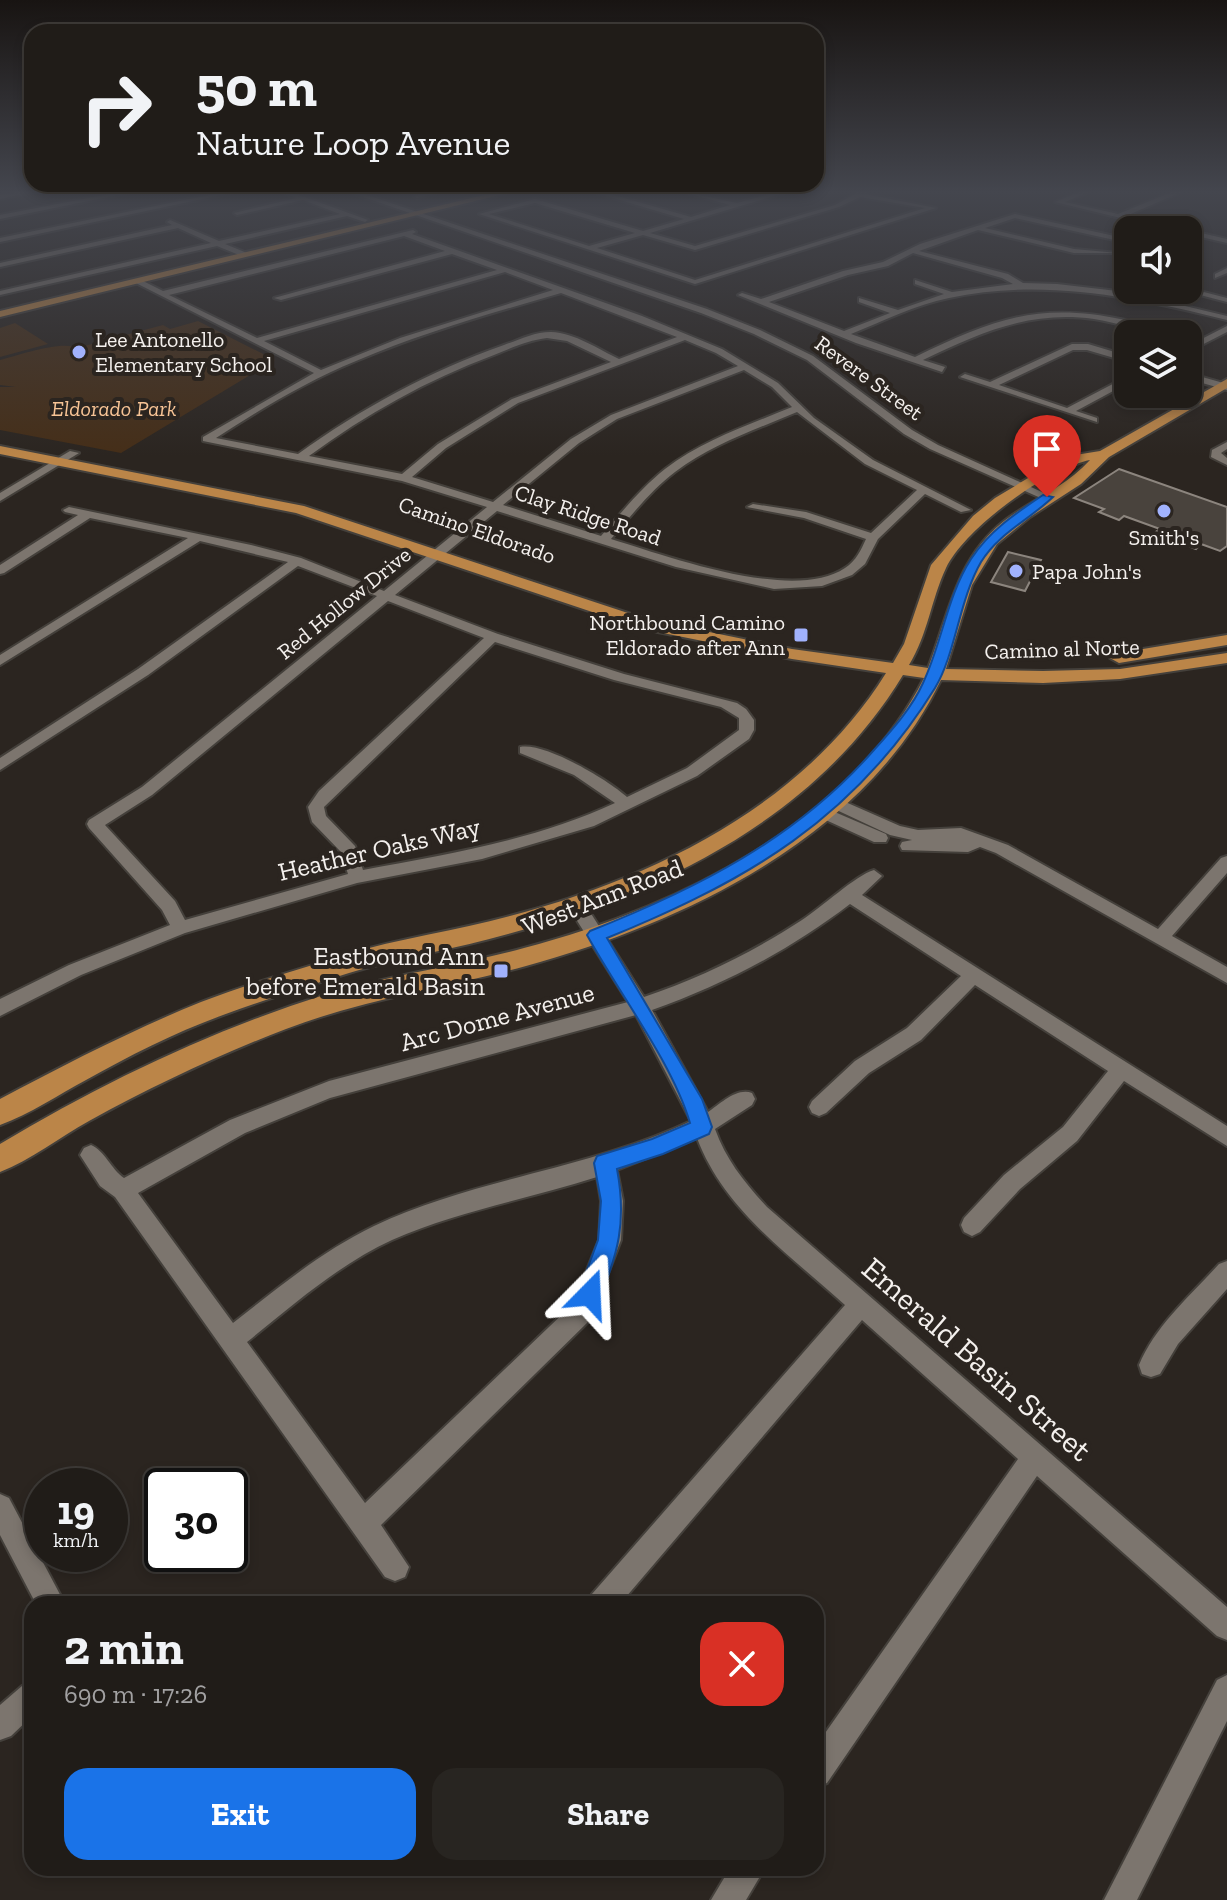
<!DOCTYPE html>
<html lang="en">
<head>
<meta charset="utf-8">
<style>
	body { margin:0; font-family:"Zilla Slab",serif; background:#282521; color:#f1f3f6; height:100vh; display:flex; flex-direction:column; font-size:30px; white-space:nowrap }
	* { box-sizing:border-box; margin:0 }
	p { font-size:26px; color:#a2a1a2 }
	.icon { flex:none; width:44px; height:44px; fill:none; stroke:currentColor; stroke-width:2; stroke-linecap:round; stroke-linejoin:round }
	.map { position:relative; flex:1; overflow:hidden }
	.details { position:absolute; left:24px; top:1596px; width:800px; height:280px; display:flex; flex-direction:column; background:#201c18; border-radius:24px; box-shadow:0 4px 12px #0003,0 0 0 2px #3d3a37 }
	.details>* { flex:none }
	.banner { position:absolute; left:24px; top:24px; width:800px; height:168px; border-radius:24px; box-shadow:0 4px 12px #0003,0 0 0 2px #3d3a37; background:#201c18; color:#f1f3f6; overflow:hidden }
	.buttons { position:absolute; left:1114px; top:216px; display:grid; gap:16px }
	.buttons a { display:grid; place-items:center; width:88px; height:88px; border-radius:16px; background:#201c18; box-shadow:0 4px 12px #0003,0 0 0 2px #3d3a37; font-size:40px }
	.speed { position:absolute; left:24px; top:1468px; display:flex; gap:16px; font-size:40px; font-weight:700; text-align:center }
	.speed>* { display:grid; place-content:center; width:104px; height:104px; border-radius:50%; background:#201c18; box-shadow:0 4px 12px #0003,0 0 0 2px #3d3a37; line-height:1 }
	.speed small { font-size:20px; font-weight:400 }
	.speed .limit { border:4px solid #111; border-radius:12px; background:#fff; color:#111 }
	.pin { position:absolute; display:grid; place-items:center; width:68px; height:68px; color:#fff; margin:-82px -34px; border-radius:50% 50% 50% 0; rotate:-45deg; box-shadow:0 0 8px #0007 }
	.pin .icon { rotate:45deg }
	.me { position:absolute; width:88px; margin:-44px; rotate:21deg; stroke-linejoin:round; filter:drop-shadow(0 0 6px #0008) }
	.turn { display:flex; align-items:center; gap:28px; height:168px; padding:0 40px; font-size:36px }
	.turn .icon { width:104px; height:104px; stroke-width:2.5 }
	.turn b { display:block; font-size:56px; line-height:68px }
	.round { display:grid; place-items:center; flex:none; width:84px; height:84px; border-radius:24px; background:#282521 }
	.head { display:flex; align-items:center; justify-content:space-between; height:136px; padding:0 40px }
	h1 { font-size:48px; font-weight:800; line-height:60px }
	.cta { display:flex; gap:16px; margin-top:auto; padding:16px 40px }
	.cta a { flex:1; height:92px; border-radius:24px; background:#1a73e8; color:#fff; font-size:32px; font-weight:800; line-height:92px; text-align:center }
	.cta a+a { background:#282521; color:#f1f3f6 }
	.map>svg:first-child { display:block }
</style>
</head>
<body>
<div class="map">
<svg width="1227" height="1900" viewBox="0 0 1227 1900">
	<rect width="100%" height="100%" fill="#2b2520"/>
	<g fill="#452e18">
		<path d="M 198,321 L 275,360 L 121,453 L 0,430 L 0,387 L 16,387 L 0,385 L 0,360 C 19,355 62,340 77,348 L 163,325 L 170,329 Z"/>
		<path d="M 15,323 L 48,344 L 0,357 L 0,328 Z"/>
	</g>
	<g fill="#49433d" stroke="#8c857e" stroke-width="2">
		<path d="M 1119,469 L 1227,507 L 1227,546 L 1220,551 L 1201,544 L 1196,549 L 1154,533 L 1160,529 L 1124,516 L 1119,520 L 1099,512 L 1104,509 L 1074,498 Z"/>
		<path d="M 1008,552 L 1041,560 L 1025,591 L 991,582 Z"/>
	</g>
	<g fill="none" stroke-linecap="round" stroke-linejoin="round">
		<defs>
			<g id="minor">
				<path d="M 28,190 L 42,190 L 0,199 L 0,195 Z"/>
				<path d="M 130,190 L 143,190 L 0,219 L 0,215 Z"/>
				<path d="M 233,190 L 245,190 L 0,242 L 0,238 Z"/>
				<path d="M 276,190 L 285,190 L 368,220 L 365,222 L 347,216 L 225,244 L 247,253 L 244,257 L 217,246 L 0,295 L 0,291 L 211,243 L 178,228 L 0,267 L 0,263 L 172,225 L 167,222 L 170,220 L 219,241 L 340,214 L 303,200 L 237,215 L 234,213 L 296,198 Z"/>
				<path d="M 343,190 L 352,190 L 707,309 L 760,330 L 813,356 L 912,430 L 938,445 L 1053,497 L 1043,499 L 930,449 L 904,434 L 807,360 L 754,334 L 701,313 Z"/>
				<path d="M 437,190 L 449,190 L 417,198 L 414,196 Z"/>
				<path d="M 586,190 L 596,190 L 691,217 L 730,205 L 676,190 L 737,203 L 784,190 L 794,190 L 650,233 L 695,246 L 835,205 L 862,190 L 870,190 L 865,194 L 936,208 L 695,284 L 479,214 L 535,199 L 643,231 L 684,219 ZM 860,197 L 925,208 L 695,280 L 597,248 L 643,235 L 695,250 L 839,207 ZM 535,203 L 635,233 L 589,246 L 489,214 Z"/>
				<path d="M 1084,190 L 1093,190 L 1065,202 L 1118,214 L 1177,190 L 1186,190 L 1126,216 L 1182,230 L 1170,230 L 1055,202 Z"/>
				<path d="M 1015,214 L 1128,239 L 1128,243 L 1015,218 L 985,228 L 1074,249 L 1118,253 L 1074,253 L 978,230 L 919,251 L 1008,274 L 1023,283 L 1057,284 L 1126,292 L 1227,316 L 1227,320 C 1134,297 1043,278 949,298 C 915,305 883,321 851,334 L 915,357 C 992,320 1038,301 1125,320 C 1140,324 1159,327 1172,334 C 1146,334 1120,323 1094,319 C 1030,310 979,333 923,360 L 945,367 L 942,372 L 856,343 L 738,295 L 742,293 L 761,299 L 843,271 L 883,262 L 920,244 ZM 913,253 L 1002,278 L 1013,284 L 952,292 L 915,280 L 915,284 L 944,294 L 898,310 L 859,298 L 859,302 L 890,313 L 844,331 L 769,302 L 848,275 L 888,266 Z"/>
				<path d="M 413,230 L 416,232 L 412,234 L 642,316 L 722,349 L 778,383 L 814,418 L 873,460 L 971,510 L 961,512 L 925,494 L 878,539 L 865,564 L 852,575 L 822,586 L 774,589 L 676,567 L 497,511 L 395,595 L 498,634 L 624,674 L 737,703 L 746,709 L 754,720 L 754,730 L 749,739 L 697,776 L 594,826 L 482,859 L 357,883 L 185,933 L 81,975 L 0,1016 L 0,999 L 69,965 L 170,925 L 162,910 L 89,828 L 87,824 L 89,820 L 142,787 L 377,596 L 298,566 L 148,675 L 0,770 L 0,758 L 138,669 L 288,562 L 200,541 L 0,665 L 0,655 L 188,538 L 90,518 L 4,573 L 0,574 L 0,565 L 78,515 L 65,512 L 63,510 L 69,507 L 251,545 L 301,558 L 384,591 L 487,507 L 402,481 L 203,441 L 203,437 L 314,373 L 132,281 L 139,279 L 163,291 ZM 404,236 L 445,251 L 274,298 L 281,300 L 452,254 L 497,270 L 257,338 L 169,295 ZM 505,272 L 553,290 L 400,338 L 321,370 L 264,341 ZM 561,293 L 677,337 L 619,359 C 598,349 575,333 551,332 C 534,332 519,340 504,345 C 430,371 362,408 298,454 L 216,438 C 261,409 307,381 356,361 C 422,333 492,313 561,293 ZM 547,338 L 567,341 L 611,362 L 512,399 L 438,444 L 402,474 L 309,456 C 366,414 427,380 494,355 C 511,348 529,340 547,338 ZM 685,340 L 716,353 L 738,366 L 611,415 L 571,439 L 493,502 L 412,477 L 446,448 L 518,403 ZM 744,370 L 772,387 L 792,407 C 749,425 703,440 665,469 C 641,488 621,513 601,536 L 503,505 L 579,443 L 617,419 ZM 797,412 L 865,464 L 917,490 L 871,533 L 806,512 L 753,504 L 747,507 L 804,518 L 866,539 C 861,550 856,561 845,568 C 793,603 667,556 611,539 C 631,516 650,491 675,472 C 712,444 755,430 797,412 ZM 388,601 L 484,638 L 319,791 L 308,807 L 312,822 L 341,852 L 348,874 L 185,920 L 175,901 L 105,825 L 152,795 ZM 495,642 L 614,680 L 721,707 L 739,718 L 739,730 L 687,768 L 627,797 C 608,780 545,742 520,747 L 520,753 L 574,775 L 615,803 C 536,840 448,854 363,870 L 355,846 L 326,816 L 324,807 Z"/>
				<path d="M 1188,230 L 1227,239 L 1227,243 L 1188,234 Z"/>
				<path d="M 1188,263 L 1198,276 L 1188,282 Z"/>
				<path d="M 1227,268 L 1227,273 L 1215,278 L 1215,274 Z"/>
				<path d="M 1188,288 L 1227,298 L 1227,302 L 1181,290 Z"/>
				<path d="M 1227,326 L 1227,332 L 1188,352 L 1188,346 Z"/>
				<path d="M 1072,344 L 1088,344 L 1128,356 L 1128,362 L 1087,350 L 1073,350 L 999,385 L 1067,408 L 1128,376 L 1128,383 L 1076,411 L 1097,418 L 1097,422 L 960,377 L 965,374 L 990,382 Z"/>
				<path d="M 1188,373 L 1227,384 L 1227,390 L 1188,379 Z"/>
				<path d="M 1227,442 L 1227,449 L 1221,453 L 1227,458 L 1227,465 L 1211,457 L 1212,450 Z"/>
				<path d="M 70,451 L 79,453 L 0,501 L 0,493 Z"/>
				<path d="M 834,797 L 900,826 L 918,830 L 961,828 L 1008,845 L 1158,929 L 1221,858 L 1227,856 L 1227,873 L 1172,936 L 1227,967 L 1227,983 L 996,853 L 980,847 L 968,852 L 902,850 L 900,846 L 902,842 L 912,840 L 890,835 L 828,806 L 826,802 L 828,798 Z"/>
				<path d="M 823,807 L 886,834 L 888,838 L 886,842 L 874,842 L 817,816 L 815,812 Z"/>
				<path d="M 874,870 L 882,876 L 862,895 L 1227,1126 L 1227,1146 L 1124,1081 L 1077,1141 L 1020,1189 L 980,1232 L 972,1236 L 964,1232 L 961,1225 L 964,1218 L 1004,1175 L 1063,1127 L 1108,1071 L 975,985 L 921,1040 L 869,1073 L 826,1113 L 819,1116 L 812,1113 L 809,1107 L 812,1101 L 855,1061 L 907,1028 L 961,976 L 850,904 C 790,950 723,985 652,1010 L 708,1112 C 720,1104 737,1087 752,1093 L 755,1099 L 752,1105 L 715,1129 C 726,1160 745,1183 767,1207 L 1227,1607 L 1227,1640 L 1217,1636 L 1037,1476 L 827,1783 L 816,1787 L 816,1746 L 1018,1459 L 862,1320 L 620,1604 L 588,1604 L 592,1594 L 845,1305 C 790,1255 724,1210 697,1138 L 617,1170 L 623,1201 L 621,1240 L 590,1320 L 381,1525 L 409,1567 L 405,1577 L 395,1581 L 385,1577 L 115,1197 L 100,1186 L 80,1155 L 84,1148 L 91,1145 C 105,1151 111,1169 124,1178 L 230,1120 L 329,1081 L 628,1002 L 571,911 L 568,906 L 571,901 L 583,901 L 644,997 C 700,978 753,952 802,920 C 821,908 856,875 874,870 ZM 636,1015 L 691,1121 C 590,1169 475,1178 374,1226 C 322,1251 278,1288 233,1323 L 138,1193 L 245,1133 L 330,1098 ZM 597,1177 L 601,1201 L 599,1240 L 573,1304 L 365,1503 L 247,1342 C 293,1305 338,1265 392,1240 C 457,1211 529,1199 597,1177 Z"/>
				<path d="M 1227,1261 L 1227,1289 L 1178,1344 L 1160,1374 L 1151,1377 L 1142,1374 L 1139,1365 C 1155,1326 1191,1295 1219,1264 Z"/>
				<path d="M 0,1494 L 9,1498 L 65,1604 L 36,1604 L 0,1535 Z"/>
				<path d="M 1227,1675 L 1227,1721 L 1137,1900 L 1104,1900 L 1217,1680 Z"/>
				<path d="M 32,1681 L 32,1716 L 11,1736 L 0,1740 L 0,1705 L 22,1686 Z"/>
				<path d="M 730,1868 L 765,1868 L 746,1900 L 711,1900 Z"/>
			</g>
			<g id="major">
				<path d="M 505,190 L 520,190 L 0,317 L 0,311 Z"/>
				<path d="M 1227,379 L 1227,388 L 1109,457 L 1081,484 L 1030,517 L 997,544 L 972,585 L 946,669 L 1043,671 L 1120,669 L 1227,653 L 1227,663 L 1120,679 L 1043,683 L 941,680 C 865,837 686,922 526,966 C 446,988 364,999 286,1029 C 218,1055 153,1086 89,1121 C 60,1137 31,1160 0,1172 L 0,1144 C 102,1083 210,1031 324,995 C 389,975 458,966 524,948 C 676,908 850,824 924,678 L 903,675 C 817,817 664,892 508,934 C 456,949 401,957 349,973 C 307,986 264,1000 223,1015 C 176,1032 129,1056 86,1080 C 58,1095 30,1114 0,1125 L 0,1099 C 66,1064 132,1030 201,1002 C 248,984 297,970 345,955 C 399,938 456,931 510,916 C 656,877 804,805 886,673 L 792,659 L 643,629 L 296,513 L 0,454 L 0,446 L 304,506 L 646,619 L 792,649 L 893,663 L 904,644 L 931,565 L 973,516 L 995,498 L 1063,457 L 1100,451 ZM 1090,460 C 1067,486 1032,500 1004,521 C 956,559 949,614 928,668 L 909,665 C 928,634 931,600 946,568 C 965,528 1048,468 1090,460 Z"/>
				<path d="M 1227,635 L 1227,645 L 1119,663 L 1110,658 L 1119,653 Z"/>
			</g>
		</defs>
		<use href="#minor" stroke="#44403b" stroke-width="4"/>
		<use href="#major" stroke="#44403b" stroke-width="4"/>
		<use href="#minor" fill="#7c756e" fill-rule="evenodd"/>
		<use href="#major" fill="#bb8548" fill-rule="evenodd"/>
	</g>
	<linearGradient id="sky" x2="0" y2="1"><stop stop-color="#181412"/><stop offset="0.42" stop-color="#44464e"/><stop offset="1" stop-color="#44464e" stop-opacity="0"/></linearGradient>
	<rect width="1227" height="456" fill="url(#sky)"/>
	<path fill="#1a73e8" stroke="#114b97" stroke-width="2" d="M 1043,495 L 1053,497 C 1029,520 999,533 981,562 C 959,600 956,653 935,688 C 854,819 746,882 607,938 L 702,1099 L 712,1127 L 709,1134 L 663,1154 L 617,1169 C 627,1222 618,1254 598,1303 L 590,1306 L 581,1303 L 578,1294 L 598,1240 L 601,1201 L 594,1163 L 597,1156 L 652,1139 L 690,1123 C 672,1062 618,992 587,935 L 590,931 C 696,889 796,839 873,751 C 891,731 912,708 923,683 C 942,643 947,596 971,559 C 989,531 1016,513 1043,495 Z"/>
	<g fill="#a1b2fd" stroke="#2b2520" stroke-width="3">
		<circle cx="79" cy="352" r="8"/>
		<circle cx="1164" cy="511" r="8"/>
		<circle cx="1016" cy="571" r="8"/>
		<rect x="793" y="627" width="16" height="16" rx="4"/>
		<rect x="493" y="963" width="16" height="16" rx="4"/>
	</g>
	<g text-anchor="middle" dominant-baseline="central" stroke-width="8" stroke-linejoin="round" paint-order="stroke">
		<g font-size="22" fill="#f4f0ed" stroke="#2b2520" text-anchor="start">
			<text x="95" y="339">Lee Antonello<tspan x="95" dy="25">Elementary School</tspan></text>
			<text x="1164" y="537" text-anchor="middle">Smith's</text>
			<text x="1032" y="571">Papa John's</text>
			<text x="785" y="622" text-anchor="end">Northbound Camino<tspan x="785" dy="25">Eldorado after Ann</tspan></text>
		</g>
		<g font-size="22" fill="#f4f0ed" stroke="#2b2520">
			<text transform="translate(869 378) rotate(36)">Revere Street</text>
			<text transform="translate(588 515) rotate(18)">Clay Ridge Road</text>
			<text transform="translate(477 530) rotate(19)">Camino Eldorado</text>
			<text transform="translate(344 603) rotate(-39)">Red Hollow Drive</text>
			<text transform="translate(1062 649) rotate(-2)">Camino al Norte</text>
		</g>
		<g font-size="22" font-style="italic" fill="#f6c395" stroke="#2b2520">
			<text x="114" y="408">Eldorado Park</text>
		</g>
		<g font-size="26" fill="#f4f0ed" stroke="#2b2520">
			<text transform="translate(379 849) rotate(-13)">Heather Oaks Way</text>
			<text transform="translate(602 897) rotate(-21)">West Ann Road</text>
			<text transform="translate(497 1017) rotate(-15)">Arc Dome Avenue</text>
		</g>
		<g font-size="26" fill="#f4f0ed" stroke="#2b2520" text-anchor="end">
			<text x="485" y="956">Eastbound Ann<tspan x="485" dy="30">before Emerald Basin</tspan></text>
		</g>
		<g font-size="32" fill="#f4f0ed" stroke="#2b2520">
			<text transform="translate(977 1359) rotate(41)">Emerald Basin Street</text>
		</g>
	</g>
</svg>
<div class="buttons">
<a><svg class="icon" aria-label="sound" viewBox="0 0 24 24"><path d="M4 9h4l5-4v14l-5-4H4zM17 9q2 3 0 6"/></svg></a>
<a><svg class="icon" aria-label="layers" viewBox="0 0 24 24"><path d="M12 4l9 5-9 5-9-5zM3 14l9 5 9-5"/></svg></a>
</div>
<div class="speed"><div>19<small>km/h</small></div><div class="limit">30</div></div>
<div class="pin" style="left:1047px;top:497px;background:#d93025"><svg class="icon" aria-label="arrive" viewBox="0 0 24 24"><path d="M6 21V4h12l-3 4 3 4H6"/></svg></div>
<svg class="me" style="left:590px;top:1294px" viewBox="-20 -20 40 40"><path d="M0-17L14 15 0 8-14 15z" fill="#1a73e8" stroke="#fff" stroke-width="4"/></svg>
<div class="banner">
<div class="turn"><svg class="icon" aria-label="right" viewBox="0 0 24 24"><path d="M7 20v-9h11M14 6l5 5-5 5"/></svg><div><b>50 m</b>Nature Loop Avenue</div></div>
</div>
<section class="details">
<div class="head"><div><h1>2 min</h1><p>690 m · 17:26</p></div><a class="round" style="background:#d93025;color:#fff"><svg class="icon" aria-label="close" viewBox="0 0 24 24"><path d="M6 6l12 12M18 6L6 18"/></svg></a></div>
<div class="cta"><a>Exit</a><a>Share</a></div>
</section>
</div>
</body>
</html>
